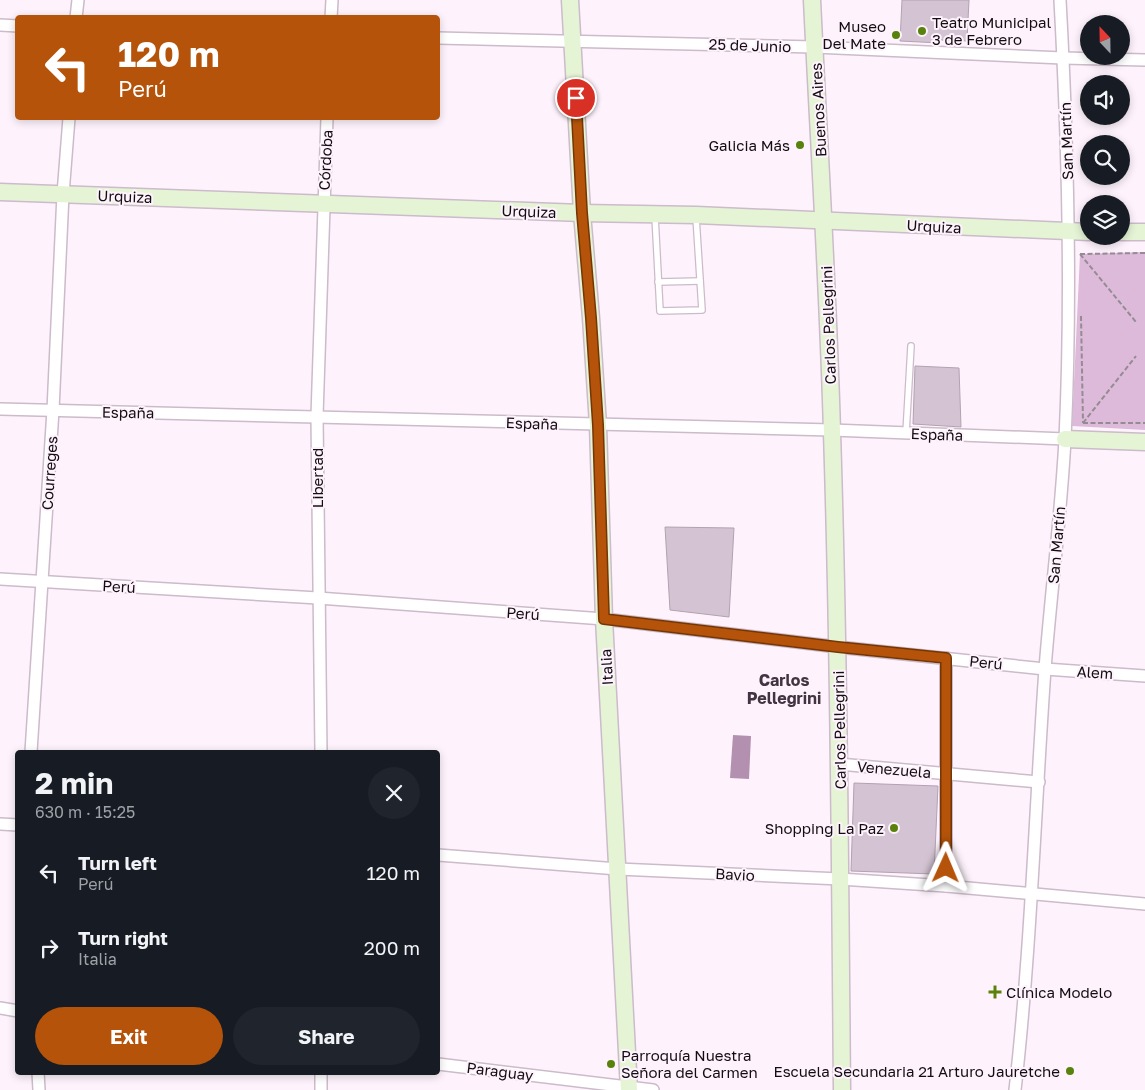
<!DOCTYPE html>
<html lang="en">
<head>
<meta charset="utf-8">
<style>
	body { margin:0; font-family:"Golos Text",sans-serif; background:#20242c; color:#f1f3f6; height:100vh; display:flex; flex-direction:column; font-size:19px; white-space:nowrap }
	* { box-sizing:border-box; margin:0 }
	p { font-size:16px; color:#9ea1a6 }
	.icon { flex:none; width:28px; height:28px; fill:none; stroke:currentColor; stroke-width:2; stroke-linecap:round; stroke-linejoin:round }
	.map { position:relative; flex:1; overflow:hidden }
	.side { position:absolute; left:15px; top:750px; width:425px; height:325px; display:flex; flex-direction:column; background:#171b24; border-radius:5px; box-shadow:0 2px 8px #0003 }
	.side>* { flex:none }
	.hud { position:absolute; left:15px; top:15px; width:425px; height:105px; border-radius:5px; box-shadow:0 2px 8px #0003; background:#b45309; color:#fff; overflow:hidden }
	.needle { width:32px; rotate:338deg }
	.fabs { position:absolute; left:1080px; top:15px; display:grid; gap:10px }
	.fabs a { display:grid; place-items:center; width:50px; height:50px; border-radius:50%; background:#171b24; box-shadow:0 2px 8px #0003; font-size:25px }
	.pin { position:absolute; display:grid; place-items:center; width:42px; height:42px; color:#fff; margin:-21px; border:2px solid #fff; border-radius:50%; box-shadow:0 1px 5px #0007 }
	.me { position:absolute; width:55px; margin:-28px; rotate:1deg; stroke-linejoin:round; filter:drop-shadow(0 0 4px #0008) }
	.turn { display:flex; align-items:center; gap:18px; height:105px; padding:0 20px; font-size:22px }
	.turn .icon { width:65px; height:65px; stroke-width:2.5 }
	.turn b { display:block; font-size:35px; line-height:42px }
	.round { display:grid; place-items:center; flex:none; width:52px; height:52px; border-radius:26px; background:#20242c }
	.head { display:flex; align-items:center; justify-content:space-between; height:85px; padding:0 20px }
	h1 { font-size:30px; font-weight:700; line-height:38px }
	.cta { display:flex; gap:10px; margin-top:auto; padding:10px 20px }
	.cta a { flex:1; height:58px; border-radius:30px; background:#b45309; color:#fff; font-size:20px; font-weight:700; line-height:58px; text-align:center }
	.cta a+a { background:#20242c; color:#f1f3f6 }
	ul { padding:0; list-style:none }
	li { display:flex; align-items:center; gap:15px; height:75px; padding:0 20px }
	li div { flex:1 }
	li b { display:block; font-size:19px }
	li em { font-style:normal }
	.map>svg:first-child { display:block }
</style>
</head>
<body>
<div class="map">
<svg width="1145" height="1090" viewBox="0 0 1145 1090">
	<rect width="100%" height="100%" fill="#fef3fc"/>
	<path fill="#debada" d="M 1145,252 L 1145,430 L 1072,426 L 1080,254 Z"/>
	<path fill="#b490b0" d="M 733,735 L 751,736 L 749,779 L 730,778 Z"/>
	<g fill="#d4c3d2" stroke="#b3a2b1">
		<path d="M 902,0 L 969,0 L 967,41 L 940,40 L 940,43 L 900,41 Z"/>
		<path d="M 915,366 L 959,368 L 961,427 L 913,424 Z"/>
		<path d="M 665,527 L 734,528 L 729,617 L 670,610 Z"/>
		<path d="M 854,783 L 938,786 L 934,874 L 851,871 Z"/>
	</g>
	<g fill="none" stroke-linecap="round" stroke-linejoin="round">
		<defs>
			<g id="lane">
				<path d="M 655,216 L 660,311 L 702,310 L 696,217"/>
				<path d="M 658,282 L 700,281"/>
				<path d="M 906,433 L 911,346"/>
			</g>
			<g id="street">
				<path d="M 76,18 L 78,0"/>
				<path d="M 331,18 L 332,0"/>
				<path d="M 0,25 L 18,26"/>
				<path d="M 438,38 L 814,47 L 1063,58 L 1145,60"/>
				<path d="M 0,409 L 832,430 L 1065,439"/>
				<path d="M 0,579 L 318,598 L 604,619 L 838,647 L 1045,669 L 1145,676"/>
				<path d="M 31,752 L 53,410 L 63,194 L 69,118"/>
				<path d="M 321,752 L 317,416 L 327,118"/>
				<path d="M 839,764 L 1039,782"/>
				<path d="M 0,824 L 18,825"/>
				<path d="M 438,855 L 618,869 L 840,879 L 946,886 L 1145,904"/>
				<path d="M 946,886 L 946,658"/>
				<path d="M 0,1008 L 18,1011"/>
				<path d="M 438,1064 L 653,1090"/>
				<path d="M 38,1072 L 39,1090"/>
				<path d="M 321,1072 L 321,1090"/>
				<path d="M 1015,1090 C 1031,950 1035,809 1045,669 C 1051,592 1061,516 1065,439 C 1072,293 1068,146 1060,0"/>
			</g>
			<g id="secondary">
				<path d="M 570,0 L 582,213 L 591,318 L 598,425 L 604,619 L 629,1090"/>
				<path d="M 812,0 C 819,144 828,288 832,432 C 839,652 840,871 842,1090"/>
				<path d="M 0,192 L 582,213 L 696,215 L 1089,232"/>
				<path d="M 1121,232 L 1145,232"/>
				<path d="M 1065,439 L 1145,442"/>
			</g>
		</defs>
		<use href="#lane" stroke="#ccbbca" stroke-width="8"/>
		<use href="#street" stroke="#ccbbca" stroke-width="14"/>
		<use href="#secondary" stroke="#ccbbca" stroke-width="19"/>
		<g stroke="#948b93" stroke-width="2" stroke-dasharray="5 2.5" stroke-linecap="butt">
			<path d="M 1080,254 L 1136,322"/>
			<path d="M 1080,254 L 1145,253"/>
			<path d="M 1081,316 L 1083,423"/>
			<path d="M 1083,423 L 1136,356"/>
			<path d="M 1083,423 L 1145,423"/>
		</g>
		<use href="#lane" stroke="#fff" stroke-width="5.5"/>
		<use href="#street" stroke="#fff" stroke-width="11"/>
		<use href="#secondary" stroke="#e6f4d6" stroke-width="16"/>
	</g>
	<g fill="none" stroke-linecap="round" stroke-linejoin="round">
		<defs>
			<path id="route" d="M 576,98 L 582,213 L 591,318 L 598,425 L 604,619 L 838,647 L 946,658 L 946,868"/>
		</defs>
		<use href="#route" stroke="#753606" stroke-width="12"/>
		<use href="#route" stroke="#b45309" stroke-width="9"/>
	</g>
	<g fill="#58820b" stroke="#fef3fc" stroke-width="2">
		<circle cx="922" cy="31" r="5"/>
		<circle cx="896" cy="35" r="5"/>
		<circle cx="800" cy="145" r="5"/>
		<circle cx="894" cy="828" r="5"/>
		<path d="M992.5 984.5h5v5h5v5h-5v5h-5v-5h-5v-5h5z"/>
		<circle cx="611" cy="1064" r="5"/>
		<circle cx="1070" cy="1071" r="5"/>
	</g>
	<g text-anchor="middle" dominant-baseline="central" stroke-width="4" stroke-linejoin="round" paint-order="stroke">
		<g font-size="15" fill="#130d12" stroke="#fef3fc" text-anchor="end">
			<text x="932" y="22" text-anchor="start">Teatro Municipal<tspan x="932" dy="17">3 de Febrero</tspan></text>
			<text x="886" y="26">Museo<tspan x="886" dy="17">Del Mate</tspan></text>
			<text x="790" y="145">Galicia Más</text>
			<text x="884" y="828">Shopping La Paz</text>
			<text x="1006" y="992" text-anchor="start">Clínica Modelo</text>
			<text x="621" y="1055" text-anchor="start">Parroquía Nuestra<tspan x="621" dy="17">Señora del Carmen</tspan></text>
			<text x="1060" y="1071">Escuela Secundaria 21 Arturo Jauretche</text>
		</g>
		<g font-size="15" fill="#130d12" stroke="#fef3fc">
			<text transform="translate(750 45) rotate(2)">25 de Junio</text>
			<text transform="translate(818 110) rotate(-93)">Buenos Aires</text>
			<text transform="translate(1066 141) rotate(-92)">San Martín</text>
			<text transform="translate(325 160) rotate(-87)">Córdoba</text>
			<text transform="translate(125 196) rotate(2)">Urquiza</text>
			<text transform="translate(529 211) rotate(2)">Urquiza</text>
			<text transform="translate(934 226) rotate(3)">Urquiza</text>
			<text transform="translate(828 325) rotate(-92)">Carlos Pellegrini</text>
			<text transform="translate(128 412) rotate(1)">España</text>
			<text transform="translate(532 423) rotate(2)">España</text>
			<text transform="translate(937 434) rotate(2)">España</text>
			<text transform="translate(49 473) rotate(-86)">Courreges</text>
			<text transform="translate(317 478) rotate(-90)">Libertad</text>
			<text transform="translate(1056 545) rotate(-85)">San Martín</text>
			<text transform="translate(119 586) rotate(3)">Perú</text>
			<text transform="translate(523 613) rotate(4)">Perú</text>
			<text transform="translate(986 662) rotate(6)">Perú</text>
			<text transform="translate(606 667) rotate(-93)">Italia</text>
			<text transform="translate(1095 672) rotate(4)">Alem</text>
			<text transform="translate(839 730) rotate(-91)">Carlos Pellegrini</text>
			<text transform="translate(894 769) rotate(5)">Venezuela</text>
			<text transform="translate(735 874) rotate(3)">Bavio</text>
			<text transform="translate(500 1071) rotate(7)">Paraguay</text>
		</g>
		<g font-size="16" font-weight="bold" fill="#423441" stroke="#fef3fc">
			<text x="784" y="680">Carlos<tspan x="784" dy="18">Pellegrini</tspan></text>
		</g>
	</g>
</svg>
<div class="fabs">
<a><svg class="needle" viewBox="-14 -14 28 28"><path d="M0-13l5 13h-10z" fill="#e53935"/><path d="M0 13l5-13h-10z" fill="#9ea1a6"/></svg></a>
<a><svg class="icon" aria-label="sound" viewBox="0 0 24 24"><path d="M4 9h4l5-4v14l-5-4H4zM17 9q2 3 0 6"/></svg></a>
<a><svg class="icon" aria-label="search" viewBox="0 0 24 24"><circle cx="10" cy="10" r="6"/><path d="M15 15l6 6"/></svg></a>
<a><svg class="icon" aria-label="layers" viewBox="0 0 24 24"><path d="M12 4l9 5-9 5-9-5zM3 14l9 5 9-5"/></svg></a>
</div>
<div class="pin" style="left:576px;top:98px;background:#d93025"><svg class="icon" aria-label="arrive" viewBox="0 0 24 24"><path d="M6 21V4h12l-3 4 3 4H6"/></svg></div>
<svg class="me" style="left:946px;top:868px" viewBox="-20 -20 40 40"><path d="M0-17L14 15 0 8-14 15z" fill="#b45309" stroke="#fff" stroke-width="4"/></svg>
<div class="hud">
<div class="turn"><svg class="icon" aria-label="left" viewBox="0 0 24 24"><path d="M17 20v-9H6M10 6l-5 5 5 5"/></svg><div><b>120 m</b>Perú</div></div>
</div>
<section class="side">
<div class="head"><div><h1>2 min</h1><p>630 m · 15:25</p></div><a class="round"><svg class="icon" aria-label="close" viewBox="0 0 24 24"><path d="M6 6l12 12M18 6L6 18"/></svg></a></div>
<ul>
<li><svg class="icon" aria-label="left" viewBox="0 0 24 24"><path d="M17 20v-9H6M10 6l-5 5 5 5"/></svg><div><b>Turn left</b><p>Perú</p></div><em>120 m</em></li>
<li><svg class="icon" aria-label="right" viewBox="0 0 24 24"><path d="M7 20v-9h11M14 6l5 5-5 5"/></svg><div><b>Turn right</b><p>Italia</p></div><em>200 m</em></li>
</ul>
<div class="cta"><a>Exit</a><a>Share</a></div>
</section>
</div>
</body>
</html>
